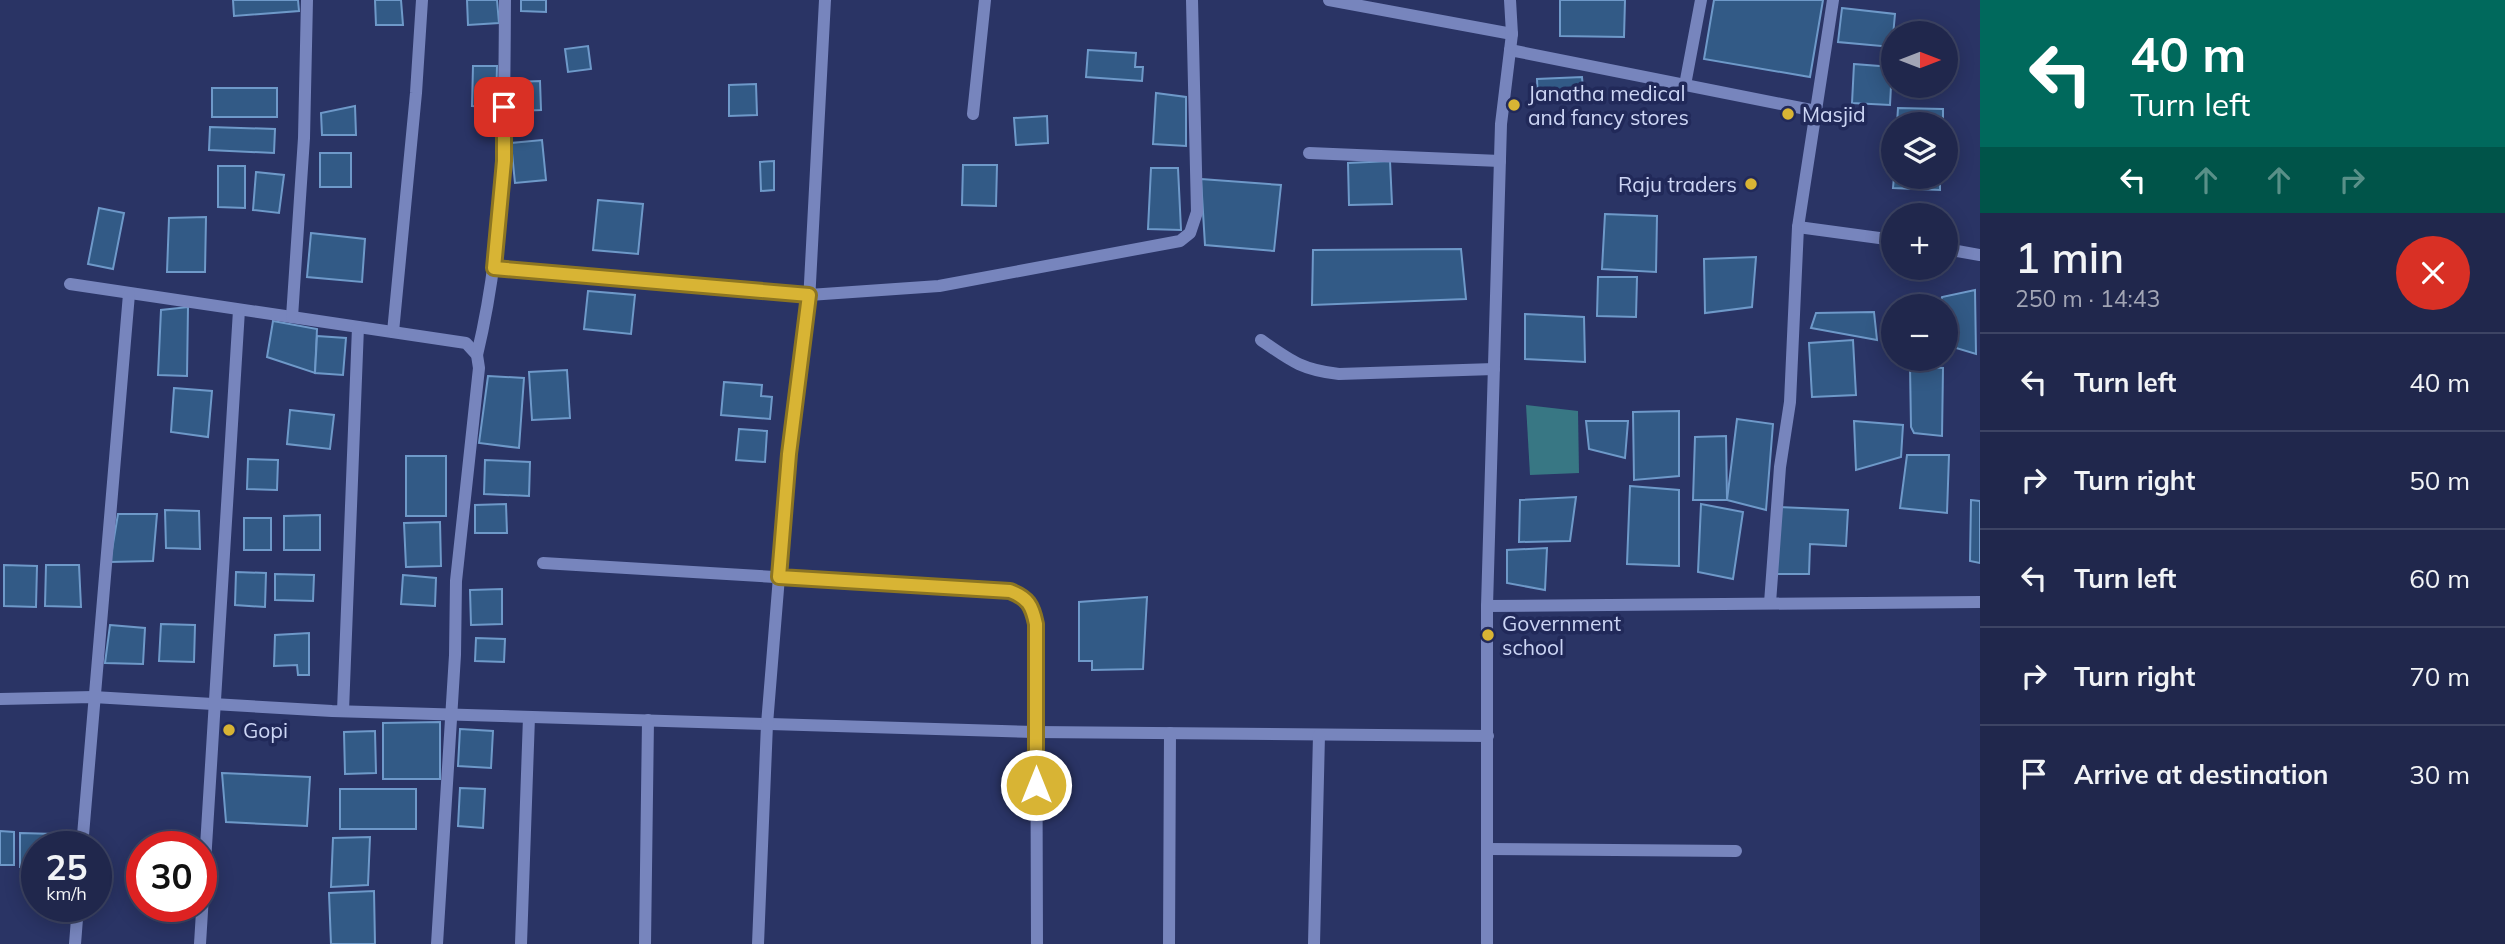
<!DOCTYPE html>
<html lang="en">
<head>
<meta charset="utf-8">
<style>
	body { margin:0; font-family:Mulish,sans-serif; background:#2d3356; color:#f1f3f6; height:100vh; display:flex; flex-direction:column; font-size:26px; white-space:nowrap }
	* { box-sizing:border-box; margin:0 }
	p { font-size:23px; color:#a2a5b5 }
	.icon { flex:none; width:38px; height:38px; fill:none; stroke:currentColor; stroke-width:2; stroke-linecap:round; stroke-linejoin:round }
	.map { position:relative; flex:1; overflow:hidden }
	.side { display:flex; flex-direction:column; background:#20274c; width:525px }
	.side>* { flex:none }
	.banner { background:#00695c; color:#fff; overflow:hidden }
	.needle { width:46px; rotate:90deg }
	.tools { position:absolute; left:1881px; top:21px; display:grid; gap:14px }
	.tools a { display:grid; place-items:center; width:77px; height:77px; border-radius:50%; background:#20274c; box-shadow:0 4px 18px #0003,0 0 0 2px #3d4464; font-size:35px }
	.speed { position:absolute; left:21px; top:831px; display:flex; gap:14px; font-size:35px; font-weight:700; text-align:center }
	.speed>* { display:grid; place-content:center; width:91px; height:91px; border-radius:50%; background:#20274c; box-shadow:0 4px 18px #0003,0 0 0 2px #3d4464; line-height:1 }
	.speed small { font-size:18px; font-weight:400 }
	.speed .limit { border:10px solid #d22; background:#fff; color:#111 }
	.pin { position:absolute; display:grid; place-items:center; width:60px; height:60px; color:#fff; margin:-30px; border-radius:14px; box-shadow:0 4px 10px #0006 }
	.me { position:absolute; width:77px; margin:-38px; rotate:0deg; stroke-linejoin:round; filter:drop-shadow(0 0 5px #0008) }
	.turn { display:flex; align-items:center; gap:24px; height:147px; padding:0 35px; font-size:32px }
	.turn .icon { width:91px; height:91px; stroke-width:2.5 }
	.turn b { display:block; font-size:49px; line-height:60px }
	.lanes { display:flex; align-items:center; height:66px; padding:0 35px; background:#0003; justify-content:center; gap:35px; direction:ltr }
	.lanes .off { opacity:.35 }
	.round { display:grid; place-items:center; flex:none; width:74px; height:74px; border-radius:37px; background:#2d3356 }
	.overview { display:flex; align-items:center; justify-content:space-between; height:119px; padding:0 35px }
	h1 { font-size:42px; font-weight:600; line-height:52px }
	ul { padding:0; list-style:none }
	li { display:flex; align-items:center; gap:21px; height:98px; padding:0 35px; border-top:2px solid #3d4464 }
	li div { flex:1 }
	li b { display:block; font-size:26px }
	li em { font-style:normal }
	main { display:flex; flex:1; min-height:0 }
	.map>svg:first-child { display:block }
</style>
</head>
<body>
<main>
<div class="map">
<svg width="1980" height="944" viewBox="0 0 1980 944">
	<rect width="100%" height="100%" fill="#2a3465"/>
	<path fill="#387784" d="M 1526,405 L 1578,411 L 1579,473 L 1530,475 Z"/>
	<g fill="#325a86" stroke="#6e99c9" stroke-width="2">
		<path d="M 233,0 L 298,0 L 299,11 L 234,16 Z"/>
		<path d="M 375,0 L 401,0 L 403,25 L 376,25 Z"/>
		<path d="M 467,0 L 497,0 L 499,23 L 468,25 Z"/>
		<path d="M 521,0 L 546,0 L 546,12 L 521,11 Z"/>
		<path d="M 1560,0 L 1625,0 L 1624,37 L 1560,36 Z"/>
		<path d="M 1714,0 L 1823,0 L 1810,77 L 1704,59 Z"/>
		<path d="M 1842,8 L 1895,14 L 1892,47 L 1838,42 Z"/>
		<path d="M 588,46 L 591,69 L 568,72 L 565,49 Z"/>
		<path d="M 1088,50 L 1136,53 L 1135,67 L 1143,67 L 1142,81 L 1086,77 Z"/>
		<path d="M 1854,64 L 1892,67 L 1890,105 L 1852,103 Z"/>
		<path d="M 473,66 L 497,66 L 496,107 L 472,106 Z"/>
		<path d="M 1582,77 L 1584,100 L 1538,102 L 1537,79 Z"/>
		<path d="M 540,81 L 541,110 L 516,111 L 515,82 Z"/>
		<path d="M 756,84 L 757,115 L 729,116 L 729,85 Z"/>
		<rect x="212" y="88" width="65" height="29"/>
		<path d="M 1156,93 L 1186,97 L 1186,146 L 1153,144 Z"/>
		<path d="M 355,106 L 356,135 L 322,135 L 321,113 Z"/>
		<path d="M 1898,108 L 1943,109 L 1943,124 L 1897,124 Z"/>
		<path d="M 1047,116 L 1048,143 L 1016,145 L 1014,118 Z"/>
		<path d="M 210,127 L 275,129 L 274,153 L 209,150 Z"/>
		<path d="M 542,140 L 546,180 L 515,183 L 511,143 Z"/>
		<rect x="320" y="153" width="31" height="34"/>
		<path d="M 774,161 L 774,190 L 761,191 L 760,162 Z"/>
		<path d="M 1390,161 L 1392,204 L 1349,205 L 1348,163 Z"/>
		<path d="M 963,165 L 997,165 L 996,206 L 962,205 Z"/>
		<path d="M 218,166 L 245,166 L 245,208 L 218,207 Z"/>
		<path d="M 1151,168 L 1178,168 L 1181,230 L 1148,229 Z"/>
		<path d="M 256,172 L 284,175 L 279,213 L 253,210 Z"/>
		<path d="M 1894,177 L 1940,177 L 1940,190 L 1893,188 Z"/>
		<path d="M 1201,179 L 1281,185 L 1274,251 L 1205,245 Z"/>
		<path d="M 598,200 L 643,204 L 638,254 L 593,250 Z"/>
		<path d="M 99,208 L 124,213 L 113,269 L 88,264 Z"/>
		<path d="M 1605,214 L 1657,216 L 1656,272 L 1602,269 Z"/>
		<path d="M 206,217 L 205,272 L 167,272 L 169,218 Z"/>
		<path d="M 311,233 L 365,239 L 362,282 L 307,277 Z"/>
		<path d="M 1461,249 L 1466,299 L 1312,305 L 1313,250 Z"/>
		<path d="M 1756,257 L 1752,307 L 1705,313 L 1704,259 Z"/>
		<path d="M 1598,277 L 1637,277 L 1636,317 L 1597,316 Z"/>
		<path d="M 1975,290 L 1976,354 L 1946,345 L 1946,306 L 1940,306 L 1942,297 Z"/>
		<path d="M 588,291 L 635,295 L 631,334 L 584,329 Z"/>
		<path d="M 188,307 L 187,376 L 158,375 L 161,310 Z"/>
		<path d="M 1874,312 L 1877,340 L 1811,328 L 1816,313 Z"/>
		<path d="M 1525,314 L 1584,317 L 1585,362 L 1525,359 Z"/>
		<path d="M 273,321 L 317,329 L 315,373 L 267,357 Z"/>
		<path d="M 317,336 L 346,338 L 343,375 L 315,373 Z"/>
		<path d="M 1853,340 L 1856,395 L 1812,397 L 1809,343 Z"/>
		<path d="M 1910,366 L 1943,368 L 1942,436 L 1914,433 L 1911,427 Z"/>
		<path d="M 567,370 L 570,418 L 532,420 L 529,372 Z"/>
		<path d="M 488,376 L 524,378 L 519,448 L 479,443 Z"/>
		<path d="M 724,382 L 762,385 L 761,396 L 772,397 L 770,419 L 721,415 Z"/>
		<path d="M 174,388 L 212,391 L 208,437 L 171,432 Z"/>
		<path d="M 290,410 L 334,415 L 330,449 L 287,444 Z"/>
		<path d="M 1679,411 L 1679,476 L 1634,480 L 1633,412 Z"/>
		<path d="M 1737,419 L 1773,424 L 1766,510 L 1727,500 Z"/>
		<path d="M 1586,421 L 1628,421 L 1625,458 L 1589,449 Z"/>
		<path d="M 1854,421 L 1903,425 L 1901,457 L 1856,470 Z"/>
		<path d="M 739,429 L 767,431 L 765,462 L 736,460 Z"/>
		<path d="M 1726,436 L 1727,500 L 1693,500 L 1695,437 Z"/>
		<path d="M 1907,455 L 1949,455 L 1947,513 L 1900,508 Z"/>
		<rect x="406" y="456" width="40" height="60"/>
		<path d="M 248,459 L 278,460 L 277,490 L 247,489 Z"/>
		<path d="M 485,460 L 530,462 L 529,496 L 484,494 Z"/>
		<path d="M 1630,486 L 1679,490 L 1679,566 L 1627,564 Z"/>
		<path d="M 1576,497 L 1570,541 L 1519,542 L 1520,500 Z"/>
		<path d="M 1971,500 L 1980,501 L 1980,563 L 1970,561 Z"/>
		<path d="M 506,504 L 507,533 L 475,533 L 475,505 Z"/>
		<path d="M 1701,504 L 1743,512 L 1733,579 L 1698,572 Z"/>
		<path d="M 1777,507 L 1848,510 L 1846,546 L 1810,544 L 1809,574 L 1777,574 Z"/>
		<path d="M 165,510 L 199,511 L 200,549 L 166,548 Z"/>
		<path d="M 118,514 L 157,514 L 153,561 L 110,562 Z"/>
		<path d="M 320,515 L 320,550 L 284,550 L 284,516 Z"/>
		<rect x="244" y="518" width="27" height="32"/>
		<path d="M 440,522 L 441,566 L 406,567 L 404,523 Z"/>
		<path d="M 1547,548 L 1545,590 L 1507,583 L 1507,550 Z"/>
		<path d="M 4,565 L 37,566 L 36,607 L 4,606 Z"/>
		<path d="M 46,565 L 79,565 L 81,607 L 45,606 Z"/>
		<path d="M 236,572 L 266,573 L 265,607 L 235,605 Z"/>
		<path d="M 275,574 L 314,575 L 313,601 L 275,600 Z"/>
		<path d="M 403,575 L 436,578 L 435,606 L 401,604 Z"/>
		<path d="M 502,589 L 502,624 L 471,625 L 470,590 Z"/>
		<path d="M 1147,597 L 1143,669 L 1092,670 L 1092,661 L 1079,661 L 1079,602 Z"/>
		<path d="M 161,624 L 195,625 L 194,662 L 159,661 Z"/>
		<path d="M 110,625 L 145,628 L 143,664 L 105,663 Z"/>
		<path d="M 309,633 L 309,675 L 298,675 L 297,665 L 274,666 L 275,635 Z"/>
		<path d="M 476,638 L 505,639 L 504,662 L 475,661 Z"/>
		<path d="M 440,722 L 440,779 L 383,779 L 383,723 Z"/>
		<path d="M 460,729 L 493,731 L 491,768 L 458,766 Z"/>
		<path d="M 375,731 L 376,773 L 345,774 L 344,732 Z"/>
		<path d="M 222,773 L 310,777 L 307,826 L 226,822 Z"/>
		<path d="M 460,788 L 485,789 L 483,828 L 458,826 Z"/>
		<rect x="340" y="789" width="76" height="40"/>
		<path d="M 0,831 L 14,832 L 14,865 L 0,865 Z"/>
		<path d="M 20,833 L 55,834 L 54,847 L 37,847 L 37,867 L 20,867 Z"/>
		<path d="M 370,837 L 368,885 L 331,887 L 333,838 Z"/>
		<path d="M 374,891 L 375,944 L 331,944 L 329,893 Z"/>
	</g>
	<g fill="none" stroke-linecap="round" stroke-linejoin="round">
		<g stroke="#7785bd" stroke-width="12">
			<path d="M 1329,0 L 1512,34"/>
			<path d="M 1510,50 L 1816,111"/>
			<path d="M 1685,85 L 1701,0"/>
			<path d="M 973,114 L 985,0"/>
			<path d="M 1309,153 L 1500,161"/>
			<path d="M 1798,227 L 1894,240"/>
			<path d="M 1946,249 L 1980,255"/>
			<path d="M 494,268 L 809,295 L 939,286 L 1180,241 L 1190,233 L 1197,212 L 1192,0"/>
			<path d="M 70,284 L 466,343 L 477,355 L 479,368 L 456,581 L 455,655 L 437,944"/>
			<path d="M 292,317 L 304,138 L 307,0"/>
			<path d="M 393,332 L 416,93 L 422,0"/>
			<path d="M 1261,340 C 1291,361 1302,370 1339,374 L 1494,369"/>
			<path d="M 477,355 C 506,234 504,123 505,0"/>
			<path d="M 543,563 L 1009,591 C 1028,598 1032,604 1036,624 L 1037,944"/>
			<path d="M 1770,603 L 1780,467 L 1790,402 L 1798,227 L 1833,0"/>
			<path d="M 1487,606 L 1980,602"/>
			<path d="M 0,699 L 93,697 L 332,711 L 1035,732 L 1488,736"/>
			<path d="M 343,711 L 358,327"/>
			<path d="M 82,847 L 129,294"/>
			<path d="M 1488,849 L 1736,851"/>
			<path d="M 75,944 L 78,906"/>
			<path d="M 200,944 L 239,310"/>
			<path d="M 521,944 L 529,717"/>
			<path d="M 645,944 L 648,720"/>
			<path d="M 758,944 L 767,724 L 789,454 L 809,302 L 825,0"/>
			<path d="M 1169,944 L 1170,733"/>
			<path d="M 1314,944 L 1319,735"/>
			<path d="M 1487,944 L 1487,606 L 1501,124 L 1512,34 L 1510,0"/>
		</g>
	</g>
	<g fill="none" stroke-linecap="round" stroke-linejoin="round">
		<defs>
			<path id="route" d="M 504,107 L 504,161 L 494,268 L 809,295 L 789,454 L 779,577 L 1010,591 C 1028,598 1032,605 1036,624 L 1036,785"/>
		</defs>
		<use href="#route" stroke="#8c7522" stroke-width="18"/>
		<use href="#route" stroke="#d8b434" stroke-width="12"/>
	</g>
	<g fill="#d8b434" stroke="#212959" stroke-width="2.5">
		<circle cx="1514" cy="105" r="7"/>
		<circle cx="1788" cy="114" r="7"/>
		<circle cx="1751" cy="184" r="7"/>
		<circle cx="1488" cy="635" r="7"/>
		<circle cx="229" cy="730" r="7"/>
	</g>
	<g text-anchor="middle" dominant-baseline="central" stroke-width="7" stroke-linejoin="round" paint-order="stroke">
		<g font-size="21" fill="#ccd5f4" stroke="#212959" text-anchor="start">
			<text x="1528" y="93">Janatha medical<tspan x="1528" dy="24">and fancy stores</tspan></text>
			<text x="1802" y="114">Masjid</text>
			<text x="1737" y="184" text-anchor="end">Raju traders</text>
			<text x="1502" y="623">Government<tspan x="1502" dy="24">school</tspan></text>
			<text x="243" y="730">Gopi</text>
		</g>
	</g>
</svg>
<div class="tools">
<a><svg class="needle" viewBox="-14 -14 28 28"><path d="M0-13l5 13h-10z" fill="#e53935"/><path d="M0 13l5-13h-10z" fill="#a2a5b5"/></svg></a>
<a><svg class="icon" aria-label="layers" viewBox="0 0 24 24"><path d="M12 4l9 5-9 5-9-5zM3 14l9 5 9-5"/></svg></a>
<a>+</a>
<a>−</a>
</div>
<div class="speed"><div>25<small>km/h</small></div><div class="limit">30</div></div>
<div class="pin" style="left:504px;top:107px;background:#d93025"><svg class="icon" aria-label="arrive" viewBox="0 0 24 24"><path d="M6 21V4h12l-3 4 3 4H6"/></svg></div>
<svg class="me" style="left:1036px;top:785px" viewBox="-20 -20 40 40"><circle r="17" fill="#d8b434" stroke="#fff" stroke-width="3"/><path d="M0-11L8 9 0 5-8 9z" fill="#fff"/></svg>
</div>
<section class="side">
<div class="banner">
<div class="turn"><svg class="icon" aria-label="left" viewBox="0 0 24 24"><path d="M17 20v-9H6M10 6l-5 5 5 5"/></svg><div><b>40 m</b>Turn left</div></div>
<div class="lanes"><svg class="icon" aria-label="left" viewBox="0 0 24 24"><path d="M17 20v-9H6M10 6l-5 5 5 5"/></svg><svg class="icon off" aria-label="ahead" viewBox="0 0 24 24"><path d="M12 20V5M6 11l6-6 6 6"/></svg><svg class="icon off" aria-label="ahead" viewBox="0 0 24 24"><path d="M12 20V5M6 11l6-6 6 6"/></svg><svg class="icon off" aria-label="right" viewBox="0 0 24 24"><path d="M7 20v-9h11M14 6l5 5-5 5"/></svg></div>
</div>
<div class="overview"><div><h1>1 min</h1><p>250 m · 14:43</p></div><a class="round" style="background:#d93025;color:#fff"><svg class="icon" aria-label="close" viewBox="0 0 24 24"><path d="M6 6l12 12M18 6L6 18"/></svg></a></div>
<ul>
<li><svg class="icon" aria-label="left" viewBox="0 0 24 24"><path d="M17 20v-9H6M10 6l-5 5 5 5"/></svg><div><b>Turn left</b></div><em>40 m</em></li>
<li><svg class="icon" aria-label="right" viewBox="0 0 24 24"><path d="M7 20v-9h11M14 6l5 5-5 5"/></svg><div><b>Turn right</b></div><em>50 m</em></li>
<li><svg class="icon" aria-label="left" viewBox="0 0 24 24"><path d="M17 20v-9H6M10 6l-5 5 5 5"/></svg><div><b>Turn left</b></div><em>60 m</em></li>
<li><svg class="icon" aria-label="right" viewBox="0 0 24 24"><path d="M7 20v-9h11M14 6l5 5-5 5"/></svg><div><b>Turn right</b></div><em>70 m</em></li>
<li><svg class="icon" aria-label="arrive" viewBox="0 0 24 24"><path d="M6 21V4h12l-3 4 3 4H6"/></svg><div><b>Arrive at destination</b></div><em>30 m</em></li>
</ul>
</section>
</main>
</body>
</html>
